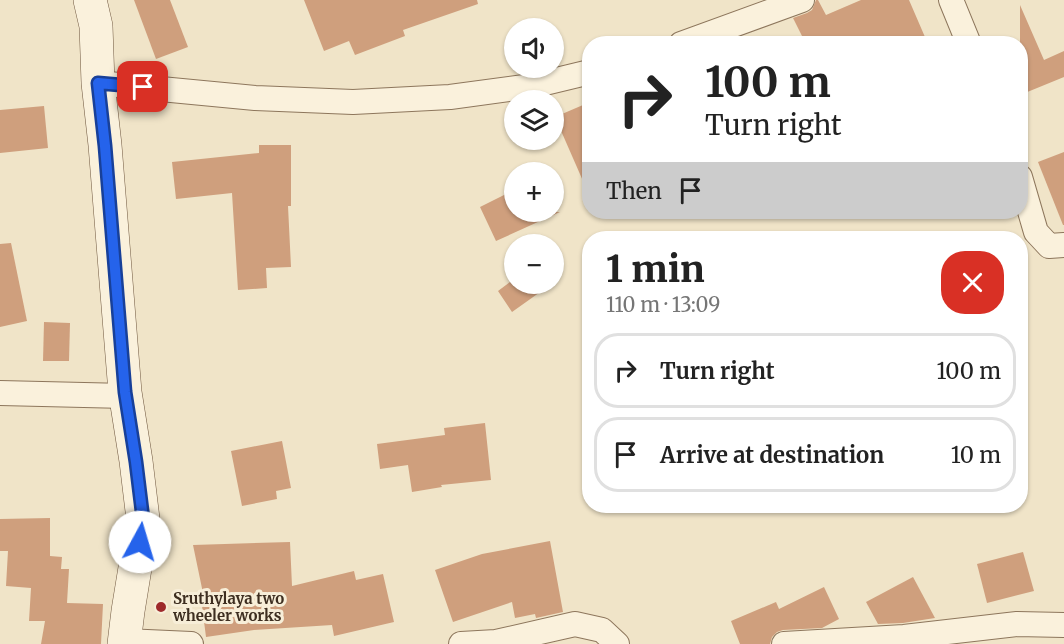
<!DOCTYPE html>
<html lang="en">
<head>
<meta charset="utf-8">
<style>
	body { margin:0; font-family:Merriweather,serif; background:#f2f2f2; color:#222; height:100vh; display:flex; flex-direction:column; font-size:22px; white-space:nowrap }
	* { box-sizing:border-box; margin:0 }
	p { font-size:20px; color:#767676 }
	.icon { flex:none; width:33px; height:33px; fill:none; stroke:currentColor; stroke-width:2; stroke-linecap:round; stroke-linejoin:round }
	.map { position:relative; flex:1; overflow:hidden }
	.drawer { position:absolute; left:582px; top:231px; width:446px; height:282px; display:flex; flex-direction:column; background:#fff; border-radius:24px; box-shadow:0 2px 4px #0004 }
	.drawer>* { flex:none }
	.guide { position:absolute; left:582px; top:36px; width:446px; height:183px; border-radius:24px; box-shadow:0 2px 4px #0004; background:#fff; color:#222; overflow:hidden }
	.fabs { position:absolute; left:504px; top:18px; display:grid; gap:12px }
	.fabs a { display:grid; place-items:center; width:60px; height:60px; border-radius:50%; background:#fff; box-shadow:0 2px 4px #0004; font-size:30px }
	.pin { position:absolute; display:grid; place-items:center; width:51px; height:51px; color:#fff; margin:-26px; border-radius:12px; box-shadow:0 3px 9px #0006 }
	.me { position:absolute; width:66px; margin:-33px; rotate:6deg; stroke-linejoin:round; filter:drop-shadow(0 0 4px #0008) }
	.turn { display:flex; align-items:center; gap:21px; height:126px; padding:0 24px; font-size:27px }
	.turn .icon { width:78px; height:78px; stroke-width:2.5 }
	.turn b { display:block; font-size:42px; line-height:51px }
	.then { display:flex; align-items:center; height:57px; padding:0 24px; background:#0003; gap:12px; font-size:22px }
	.round { display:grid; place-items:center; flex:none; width:63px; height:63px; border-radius:24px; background:#f2f2f2 }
	.head { display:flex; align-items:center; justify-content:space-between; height:102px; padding:0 24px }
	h1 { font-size:36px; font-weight:800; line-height:45px }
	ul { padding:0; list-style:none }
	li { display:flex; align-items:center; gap:18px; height:75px; margin:0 12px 9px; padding:0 12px; border:3px solid #e0e0e0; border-radius:24px }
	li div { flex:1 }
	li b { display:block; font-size:22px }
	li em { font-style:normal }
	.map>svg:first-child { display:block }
</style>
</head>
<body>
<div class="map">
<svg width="1064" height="644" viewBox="0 0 1064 644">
	<rect width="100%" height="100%" fill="#f0e4c8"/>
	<g fill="#cf9f7d">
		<path d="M 134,0 L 170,0 L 188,47 L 156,59 Z"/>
		<path d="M 304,0 L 477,0 L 478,4 L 403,30 L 405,36 L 355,55 L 349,41 L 324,51 Z"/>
		<path d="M 816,0 L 818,0 L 826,15 L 861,0 L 909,0 L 928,44 L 806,44 L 793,18 L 807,13 L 812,10 Z"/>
		<path d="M 1020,5 L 1044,60 L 1064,51 L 1064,77 L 1020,95 Z"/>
		<path d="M 590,102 L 590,197 L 555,117 Z"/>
		<path d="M 44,106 L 48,148 L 0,153 L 0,110 Z"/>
		<path d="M 259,145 L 291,145 L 291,206 L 288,206 L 291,267 L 266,268 L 267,288 L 238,290 L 232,193 L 176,199 L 172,162 L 259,153 Z"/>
		<path d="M 1064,152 L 1064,225 L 1063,225 L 1038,162 Z"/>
		<path d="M 514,190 L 514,212 L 560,212 L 496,241 L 480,207 Z"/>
		<path d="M 11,243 L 27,321 L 0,327 L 0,244 Z"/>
		<path d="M 514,279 L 514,284 L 539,284 L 543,290 L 512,312 L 498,291 Z"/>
		<path d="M 44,322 L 70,323 L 69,361 L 43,361 Z"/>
		<path d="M 485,423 L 491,480 L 441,485 L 442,487 L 412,492 L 408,465 L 380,469 L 377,444 L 445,435 L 444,428 Z"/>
		<path d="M 282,441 L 291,488 L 276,491 L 277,499 L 242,506 L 231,451 Z"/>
		<path d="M 50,518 L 50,556 L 62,557 L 61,569 L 69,569 L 67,603 L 103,604 L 101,644 L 41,644 L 45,621 L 29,621 L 31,588 L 6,586 L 8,551 L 0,551 L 0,519 Z"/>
		<path d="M 550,541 L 563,612 L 536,618 L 535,614 L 515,618 L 512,602 L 453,622 L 435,570 L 482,554 Z"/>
		<path d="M 290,542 L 292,586 L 354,571 L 356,580 L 383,574 L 394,622 L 334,636 L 332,625 L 254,630 L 206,637 L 201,598 L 204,598 L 193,545 Z"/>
		<path d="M 1023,552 L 1034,591 L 987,603 L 977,564 Z"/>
		<path d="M 913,577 L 935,618 L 903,623 L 878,624 L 866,602 Z"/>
		<path d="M 824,587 L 839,619 L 822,628 L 783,630 L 777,632 L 772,637 L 770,644 L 740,644 L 731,621 L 776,602 L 779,609 Z"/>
	</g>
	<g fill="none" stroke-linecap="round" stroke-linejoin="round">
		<defs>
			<g id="street">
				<path d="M 951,0 L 969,44"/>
				<path d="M 681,44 L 802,0"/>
				<path d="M 98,83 L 255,98 L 353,102 L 450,97 L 532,86 L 590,72"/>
				<path d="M 1020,177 L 1036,232 L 1049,246 L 1064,245"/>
				<path d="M 0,393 L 126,396"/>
				<path d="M 125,641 L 191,644"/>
				<path d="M 461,644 L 496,642 L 575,624 L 602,630 L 617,644"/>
				<path d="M 784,644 L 904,637 L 1017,624 L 1064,625"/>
			</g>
			<path id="secondary" d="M 90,0 L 96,26 L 98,83 L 105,145 L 125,392 L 136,461 L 143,519 L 128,611 L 124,644"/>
		</defs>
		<use href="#street" stroke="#8d765c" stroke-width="26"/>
		<use href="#secondary" stroke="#6f573f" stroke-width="34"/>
		<use href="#street" stroke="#faf1dc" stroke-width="24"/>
		<use href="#secondary" stroke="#faf1dc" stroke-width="33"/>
	</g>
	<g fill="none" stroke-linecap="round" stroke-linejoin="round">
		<defs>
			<path id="route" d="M 140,542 L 143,519 L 136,462 L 125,392 L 105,146 L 98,83 L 143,87"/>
		</defs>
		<use href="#route" stroke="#184099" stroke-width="15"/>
		<use href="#route" stroke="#2563eb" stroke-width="10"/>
	</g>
	<circle fill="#9e2a2b" stroke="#f7eed8" stroke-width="2" cx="161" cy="607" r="6"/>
	<g text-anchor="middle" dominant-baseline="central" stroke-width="6" stroke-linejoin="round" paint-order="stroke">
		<g font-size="15" font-weight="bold" fill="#3d2e20" stroke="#f7eed8" text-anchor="start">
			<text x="173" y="598">Sruthylaya two<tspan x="173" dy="17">wheeler works</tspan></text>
		</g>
	</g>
</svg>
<div class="fabs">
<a><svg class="icon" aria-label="sound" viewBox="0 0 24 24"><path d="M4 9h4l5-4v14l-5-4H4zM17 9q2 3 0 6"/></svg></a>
<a><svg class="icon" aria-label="layers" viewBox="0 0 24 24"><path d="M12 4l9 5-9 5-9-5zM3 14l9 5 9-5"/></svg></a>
<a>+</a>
<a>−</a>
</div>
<div class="pin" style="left:143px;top:87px;background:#d93025"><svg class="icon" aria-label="arrive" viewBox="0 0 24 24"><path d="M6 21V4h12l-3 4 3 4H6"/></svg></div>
<svg class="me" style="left:140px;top:542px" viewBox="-20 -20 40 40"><circle r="19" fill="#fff"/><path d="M0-13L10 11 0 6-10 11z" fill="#2563eb"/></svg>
<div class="guide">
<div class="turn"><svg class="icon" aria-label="right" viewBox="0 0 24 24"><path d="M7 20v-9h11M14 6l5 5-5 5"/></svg><div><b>100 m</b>Turn right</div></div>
<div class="then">Then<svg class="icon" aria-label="arrive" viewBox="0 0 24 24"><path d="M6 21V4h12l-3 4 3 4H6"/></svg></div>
</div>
<section class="drawer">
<div class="head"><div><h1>1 min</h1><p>110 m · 13:09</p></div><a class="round" style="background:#d93025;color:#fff"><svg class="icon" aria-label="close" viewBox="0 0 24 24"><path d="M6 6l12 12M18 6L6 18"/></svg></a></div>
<ul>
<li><svg class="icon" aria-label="right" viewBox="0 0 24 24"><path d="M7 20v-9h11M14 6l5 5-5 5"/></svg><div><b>Turn right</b></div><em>100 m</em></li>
<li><svg class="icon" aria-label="arrive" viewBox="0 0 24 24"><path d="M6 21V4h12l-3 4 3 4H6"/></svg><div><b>Arrive at destination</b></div><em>10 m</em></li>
</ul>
</section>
</div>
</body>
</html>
